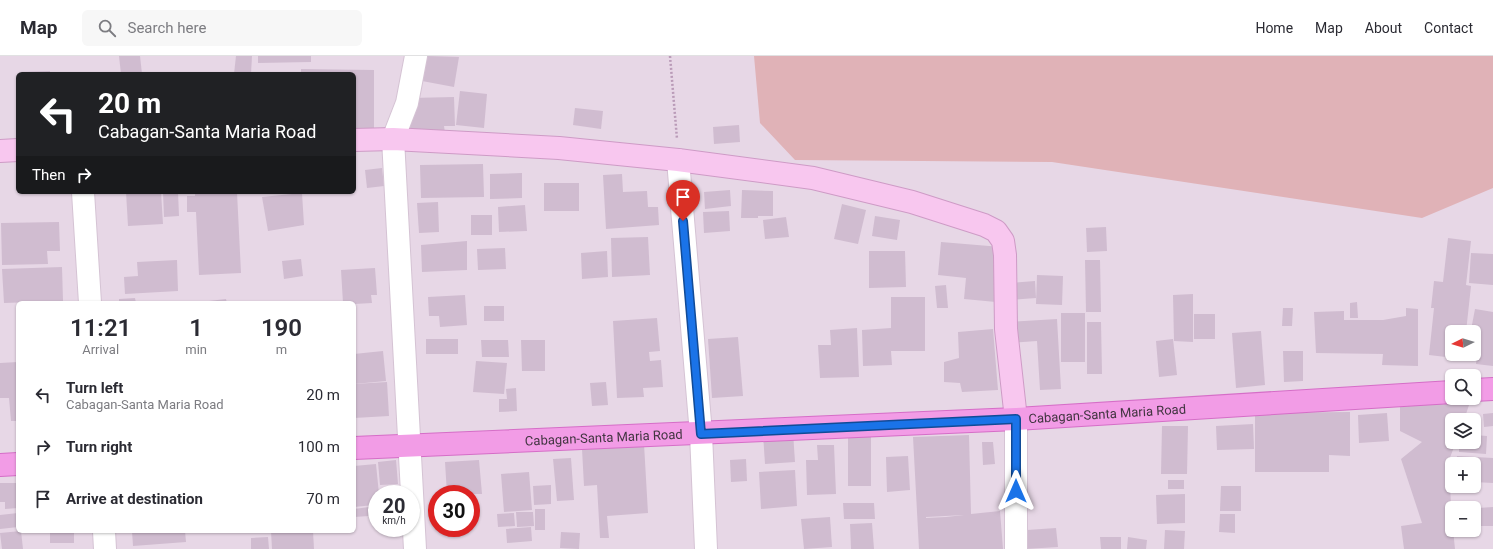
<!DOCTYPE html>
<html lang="en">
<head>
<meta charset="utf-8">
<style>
	body { margin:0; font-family:Roboto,sans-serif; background:#f7f7f7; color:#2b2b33; height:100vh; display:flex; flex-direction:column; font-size:15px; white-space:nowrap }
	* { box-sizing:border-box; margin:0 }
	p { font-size:13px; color:#7c7c81 }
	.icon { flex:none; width:22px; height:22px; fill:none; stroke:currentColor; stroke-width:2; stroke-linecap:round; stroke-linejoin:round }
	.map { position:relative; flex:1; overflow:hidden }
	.panel { position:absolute; left:16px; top:245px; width:340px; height:232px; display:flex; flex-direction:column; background:#fff; border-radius:6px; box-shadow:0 1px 3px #0004 }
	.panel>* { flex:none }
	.banner { position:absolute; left:16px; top:16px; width:340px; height:122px; border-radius:6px; box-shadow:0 1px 3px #0004; background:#202124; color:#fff; overflow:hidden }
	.needle { width:26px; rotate:265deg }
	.fabs { position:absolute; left:1445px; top:269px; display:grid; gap:8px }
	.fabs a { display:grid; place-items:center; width:36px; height:36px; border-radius:6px; background:#fff; box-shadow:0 1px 3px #0004; font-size:20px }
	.speed { position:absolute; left:368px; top:429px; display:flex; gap:8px; font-size:20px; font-weight:700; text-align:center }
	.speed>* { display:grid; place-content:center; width:52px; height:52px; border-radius:50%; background:#fff; box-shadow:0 1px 3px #0004; line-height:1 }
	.speed small { font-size:10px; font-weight:400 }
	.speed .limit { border:6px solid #d22; background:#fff; color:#111 }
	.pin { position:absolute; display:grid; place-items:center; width:34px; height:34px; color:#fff; margin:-41px -17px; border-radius:50% 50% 50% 0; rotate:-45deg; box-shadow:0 0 4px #0007 }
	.pin .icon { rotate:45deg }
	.me { position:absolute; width:44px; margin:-22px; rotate:0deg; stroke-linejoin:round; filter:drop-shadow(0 0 3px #0008) }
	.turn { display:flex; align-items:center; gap:14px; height:84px; padding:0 16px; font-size:18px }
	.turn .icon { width:52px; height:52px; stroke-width:2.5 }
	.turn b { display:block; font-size:28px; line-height:34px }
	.then { display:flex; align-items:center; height:38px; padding:0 16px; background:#0003; gap:8px; font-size:15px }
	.eta { display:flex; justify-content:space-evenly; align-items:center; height:68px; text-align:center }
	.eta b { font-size:24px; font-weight:600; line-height:28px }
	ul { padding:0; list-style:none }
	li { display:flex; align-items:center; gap:12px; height:52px; padding:0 16px }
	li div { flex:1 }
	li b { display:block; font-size:15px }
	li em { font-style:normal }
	header { display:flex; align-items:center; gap:24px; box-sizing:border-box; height:56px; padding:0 20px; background:#fff; border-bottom:1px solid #e1e1e2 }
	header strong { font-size:19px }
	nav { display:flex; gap:22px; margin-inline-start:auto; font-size:14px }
	.search { width:280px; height:36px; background:#f7f7f7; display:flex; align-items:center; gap:10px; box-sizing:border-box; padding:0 14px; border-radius:6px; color:#7c7c81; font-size:15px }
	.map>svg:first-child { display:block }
</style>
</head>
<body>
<header>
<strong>Map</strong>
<div class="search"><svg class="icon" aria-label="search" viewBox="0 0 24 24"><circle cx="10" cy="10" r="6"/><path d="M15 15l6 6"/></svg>Search here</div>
<nav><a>Home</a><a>Map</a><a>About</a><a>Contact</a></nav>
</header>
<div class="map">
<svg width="1493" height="493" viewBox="0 0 1493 493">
	<rect width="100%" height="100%" fill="#f0e5ef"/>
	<path fill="#e7d7e6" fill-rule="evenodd" d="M 0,0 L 1493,0 L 1493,493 L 0,493 ZM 18,18 L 354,18 L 354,136 L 18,136 ZM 18,247 L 354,247 L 354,475 L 18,475 ZM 1452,276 L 1474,276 L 1474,298 L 1452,298 ZM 1452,320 L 1474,320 L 1474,342 L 1452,342 ZM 1452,364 L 1474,364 L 1474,386 L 1452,386 ZM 1452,408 L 1474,408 L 1474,430 L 1452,430 ZM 377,438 L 411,438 L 411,472 L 377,472 ZM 437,438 L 471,438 L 471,472 L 437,472 ZM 1452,452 L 1474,452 L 1474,474 L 1452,474 Z"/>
	<path fill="#e0b2b7" d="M 754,0 L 1493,0 L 1493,132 L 1422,162 L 1052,106 L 795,104 L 760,67 Z"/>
	<g fill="#d0bcd0" fill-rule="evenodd">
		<path d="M 119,0 L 140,0 L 142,18 L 121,18 Z"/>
		<path d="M 236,0 L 252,0 L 251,18 L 234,18 Z"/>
		<path d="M 258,0 L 311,0 L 311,6 L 258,7 Z"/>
		<path d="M 427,0 L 459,1 L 454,31 L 422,25 Z"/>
		<path d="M 301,13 L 374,14 L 374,75 L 354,75 L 354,18 L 301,18 Z"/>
		<path d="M 50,15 L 50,18 L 21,18 L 21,16 Z"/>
		<path d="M 460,35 L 487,38 L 484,72 L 456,69 Z"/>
		<path d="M 454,41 L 455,70 L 444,70 L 445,77 L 410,78 L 410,42 Z"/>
		<path d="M 575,52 L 603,55 L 601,73 L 573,69 Z"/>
		<path d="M 739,69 L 740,86 L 714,88 L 713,71 Z"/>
		<path d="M 483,108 L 484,141 L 421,142 L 420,109 Z"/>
		<path d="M 382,112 L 384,130 L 367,132 L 365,114 Z"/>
		<path d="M 522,117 L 522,142 L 490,143 L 490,118 Z"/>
		<path d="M 622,118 L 623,136 L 647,135 L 648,151 L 658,151 L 659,169 L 606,173 L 603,119 Z"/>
		<rect x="544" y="127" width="35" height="28"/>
		<path d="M 730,134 L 731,150 L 705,153 L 704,136 Z"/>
		<path d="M 742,134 L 773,135 L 773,160 L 758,160 L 758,162 L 741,162 Z"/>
		<path d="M 126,136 L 161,136 L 163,168 L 128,170 Z"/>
		<path d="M 163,136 L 178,136 L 179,160 L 164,161 Z"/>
		<path d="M 195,136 L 237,136 L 241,217 L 199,219 L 196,156 L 187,156 L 187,140 L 195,140 Z"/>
		<path d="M 302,137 L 304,169 L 268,175 L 262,141 Z"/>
		<path d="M 438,146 L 439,176 L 419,177 L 417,147 Z"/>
		<path d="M 842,148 L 866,154 L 858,188 L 834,183 Z"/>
		<path d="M 525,149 L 527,175 L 499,176 L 498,151 Z"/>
		<path d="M 729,155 L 730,175 L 704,177 L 703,156 Z"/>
		<rect x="471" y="159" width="21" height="20"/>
		<path d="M 875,160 L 900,164 L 897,184 L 872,180 Z"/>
		<path d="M 786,161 L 789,181 L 765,183 L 763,164 Z"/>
		<path d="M 59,166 L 60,195 L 47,195 L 48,208 L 2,209 L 1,167 Z"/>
		<path d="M 1106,171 L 1107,195 L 1087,196 L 1086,172 Z"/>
		<path d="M 648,181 L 650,219 L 612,221 L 611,182 Z"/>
		<path d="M 1448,182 L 1471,185 L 1466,229 L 1471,230 L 1466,276 L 1452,276 L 1452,298 L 1464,298 L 1463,303 L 1429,299 L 1434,252 L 1431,252 L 1434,225 L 1443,226 Z"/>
		<path d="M 467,185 L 467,214 L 422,216 L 421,189 Z"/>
		<path d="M 941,186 L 1001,191 L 996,246 L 964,243 L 966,222 L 938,219 Z"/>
		<path d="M 505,192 L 506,213 L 478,214 L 477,193 Z"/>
		<path d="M 607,195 L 608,221 L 582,223 L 581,197 Z"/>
		<path d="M 869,195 L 905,195 L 906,231 L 869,232 Z"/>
		<path d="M 1471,197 L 1493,198 L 1493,229 L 1469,227 Z"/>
		<path d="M 301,203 L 303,220 L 284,223 L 282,205 Z"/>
		<path d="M 177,204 L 178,235 L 125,238 L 124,221 L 138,220 L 137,206 Z"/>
		<path d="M 1085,204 L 1100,204 L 1101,256 L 1086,256 Z"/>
		<path d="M 62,211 L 63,245 L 4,247 L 2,213 Z"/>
		<path d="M 375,212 L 377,239 L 371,239 L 372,247 L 354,248 L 354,247 L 343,247 L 341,214 Z"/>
		<path d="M 1037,219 L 1063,220 L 1062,249 L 1036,248 Z"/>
		<path d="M 1035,225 L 1036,242 L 1010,244 L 1009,227 Z"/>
		<path d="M 946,229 L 948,252 L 937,252 L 935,230 Z"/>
		<path d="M 1193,238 L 1193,286 L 1174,285 L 1173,239 Z"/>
		<path d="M 465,239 L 467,269 L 440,271 L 439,260 L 429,260 L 428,241 Z"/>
		<path d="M 891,241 L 925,241 L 925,295 L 891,295 L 892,309 L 863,310 L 862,274 L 891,272 Z"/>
		<path d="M 135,242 L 136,247 L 119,247 L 119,243 Z"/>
		<path d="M 226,243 L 227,247 L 209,247 L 209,245 Z"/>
		<path d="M 1357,246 L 1358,262 L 1350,262 L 1350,247 Z"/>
		<rect x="484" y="250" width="20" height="15"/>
		<path d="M 1283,252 L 1293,252 L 1292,270 L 1282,270 Z"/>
		<path d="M 1406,252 L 1418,253 L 1418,310 L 1382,309 L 1383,298 L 1316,297 L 1314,256 L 1344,255 L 1344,264 L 1383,264 L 1406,260 Z"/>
		<path d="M 1475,253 L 1493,256 L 1493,310 L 1476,308 L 1480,275 L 1471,274 Z"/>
		<rect x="1061" y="257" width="24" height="49"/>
		<rect x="1194" y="258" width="21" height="25"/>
		<path d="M 657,262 L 660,295 L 649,296 L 650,305 L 661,304 L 663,331 L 643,332 L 644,341 L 617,342 L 613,265 Z"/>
		<path d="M 1057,263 L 1061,333 L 1040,334 L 1037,285 L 1009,287 L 1008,266 Z"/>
		<path d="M 1087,266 L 1101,266 L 1102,318 L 1087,318 Z"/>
		<path d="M 857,272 L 859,321 L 820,322 L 818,289 L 831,289 L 830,274 Z"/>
		<path d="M 993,273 L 998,334 L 962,336 L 960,327 L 944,326 L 944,306 L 959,302 L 958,276 Z"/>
		<path d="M 1261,275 L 1265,329 L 1236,332 L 1232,277 Z"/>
		<path d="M 738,281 L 743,340 L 712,342 L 708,283 Z"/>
		<rect x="426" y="283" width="32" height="15"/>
		<path d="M 1173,283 L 1177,319 L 1159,321 L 1156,285 Z"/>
		<path d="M 481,284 L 508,284 L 509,301 L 482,301 Z"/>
		<path d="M 521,284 L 545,284 L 545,315 L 522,315 Z"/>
		<path d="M 383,295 L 386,325 L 354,328 L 354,298 Z"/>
		<path d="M 1283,295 L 1303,295 L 1303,325 L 1284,326 Z"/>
		<path d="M 476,305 L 507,307 L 504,338 L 473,336 Z"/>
		<path d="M 18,306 L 18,365 L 11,365 L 9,342 L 0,342 L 0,307 Z"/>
		<path d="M 387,326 L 389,360 L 354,362 L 354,328 Z"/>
		<path d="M 606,326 L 608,349 L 592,350 L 590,327 Z"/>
		<path d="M 516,332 L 517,355 L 499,356 L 499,343 L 507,343 L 506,333 Z"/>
		<path d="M 1400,346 L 1470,346 L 1464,364 L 1452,364 L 1452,386 L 1456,386 L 1449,404 L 1452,474 L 1453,474 L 1455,493 L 1404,493 L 1401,470 L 1422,467 L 1401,403 L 1422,386 L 1400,375 Z"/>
		<path d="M 1350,356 L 1350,400 L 1329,399 L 1329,416 L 1255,416 L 1255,357 Z"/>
		<path d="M 1387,357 L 1389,385 L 1359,387 L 1358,359 Z"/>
		<path d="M 1493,357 L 1493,370 L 1484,371 L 1483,358 Z"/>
		<path d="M 1253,368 L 1254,393 L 1217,394 L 1216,370 Z"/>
		<path d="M 1162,370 L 1188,370 L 1187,418 L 1161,418 Z"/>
		<path d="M 793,376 L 795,406 L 765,408 L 763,378 Z"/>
		<path d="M 871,378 L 871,430 L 848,430 L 848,379 Z"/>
		<path d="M 969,379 L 971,458 L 1000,455 L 1003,493 L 919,493 L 913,381 ZM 964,459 L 946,461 L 926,462 L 926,461 Z"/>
		<path d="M 1474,379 L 1487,380 L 1486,398 L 1459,396 L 1459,386 L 1474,386 Z"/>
		<path d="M 982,386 L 993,386 L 995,408 L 983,409 Z"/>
		<path d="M 644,388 L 648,457 L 607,460 L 609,482 L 600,482 L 597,429 L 584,430 L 582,393 Z"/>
		<path d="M 817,389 L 834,389 L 836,438 L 807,439 L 806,404 L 818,404 Z"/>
		<path d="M 908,400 L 910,434 L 887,436 L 886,401 Z"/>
		<path d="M 1457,400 L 1493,402 L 1493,427 L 1474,426 L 1474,408 L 1456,408 Z"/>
		<path d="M 571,402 L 574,444 L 557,445 L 553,403 Z"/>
		<path d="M 746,403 L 747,425 L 731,426 L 730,404 Z"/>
		<path d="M 396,404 L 398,428 L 380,429 L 378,406 Z"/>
		<path d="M 479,404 L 482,438 L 447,438 L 445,406 Z"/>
		<path d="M 376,408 L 379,438 L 373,440 L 374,449 L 354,451 L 354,410 Z"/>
		<path d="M 795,414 L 797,450 L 761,453 L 759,416 Z"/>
		<path d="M 529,416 L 532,454 L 504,456 L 501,418 Z"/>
		<rect x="1168" y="424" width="16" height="9"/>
		<path d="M 0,427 L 18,427 L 18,452 L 5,453 L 5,446 L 0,446 Z"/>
		<path d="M 551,429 L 551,448 L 534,449 L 533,430 Z"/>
		<path d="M 1221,430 L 1241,430 L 1241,455 L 1220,455 Z"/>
		<path d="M 1185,438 L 1185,467 L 1157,468 L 1156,439 Z"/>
		<path d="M 843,447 L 874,447 L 875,463 L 844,463 Z"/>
		<path d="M 369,451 L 369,460 L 354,461 L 354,453 Z"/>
		<path d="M 1493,451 L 1493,470 L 1479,470 L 1478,452 Z"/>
		<rect x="535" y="453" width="10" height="21"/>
		<path d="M 516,456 L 533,456 L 534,470 L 517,471 Z"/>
		<path d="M 18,457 L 18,471 L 0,473 L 0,459 Z"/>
		<path d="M 514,457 L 515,470 L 498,471 L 497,458 Z"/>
		<path d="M 1220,458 L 1235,458 L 1235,477 L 1219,476 Z"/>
		<path d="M 830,461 L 832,491 L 804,493 L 801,463 Z"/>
		<path d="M 872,467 L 874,493 L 851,493 L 850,468 Z"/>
		<path d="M 531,471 L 532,485 L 507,487 L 506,473 Z"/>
		<path d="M 1056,472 L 1058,491 L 1025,493 L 1012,475 Z"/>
		<path d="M 1165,474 L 1185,475 L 1184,493 L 1164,493 Z"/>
		<path d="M 21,475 L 23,493 L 2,493 L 0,477 Z"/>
		<rect x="50" y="475" width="24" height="12"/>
		<path d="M 132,475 L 185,475 L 186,486 L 133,490 Z"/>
		<path d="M 271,475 L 313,475 L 314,493 L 272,493 Z"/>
		<path d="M 561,476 L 580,477 L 579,493 L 560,492 Z"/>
		<path d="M 268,481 L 269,493 L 251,493 L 251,482 Z"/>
		<path d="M 1100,481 L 1121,481 L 1121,493 L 1101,493 Z"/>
		<path d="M 1128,481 L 1147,484 L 1146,493 L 1127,493 Z"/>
	</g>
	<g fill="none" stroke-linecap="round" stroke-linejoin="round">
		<defs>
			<g id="street">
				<path d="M 678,104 L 701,378 L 706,493"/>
				<path d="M 83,136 L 90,247"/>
				<path d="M 104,475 L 105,493"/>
				<path d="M 415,493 L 393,83 L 407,47 L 416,0"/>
				<path d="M 1016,493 L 1016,363"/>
			</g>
			<g id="secondary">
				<path d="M 354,84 L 393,83 L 559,92 L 678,104 L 813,122 L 912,146 L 984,169 L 996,175 L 1003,185 L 1005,199 L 1006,273 L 1016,363"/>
				<path d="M 0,95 L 18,94"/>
			</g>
			<g id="primary">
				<path d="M 1474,334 L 1493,333"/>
				<path id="s1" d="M 354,392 L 1016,363 L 1452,336"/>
				<path d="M 0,409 L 18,408"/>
			</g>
		</defs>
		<use href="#street" stroke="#d5c3d4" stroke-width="24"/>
		<use href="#secondary" stroke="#ce9bc6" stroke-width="24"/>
		<use href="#primary" stroke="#d56ec7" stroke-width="24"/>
		<path stroke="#ba9bb8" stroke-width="2.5" stroke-dasharray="2 2" stroke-linecap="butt" d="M 670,0 L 677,83"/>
		<use href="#street" stroke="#fff" stroke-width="22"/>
		<use href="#secondary" stroke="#f8c7ef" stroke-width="22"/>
		<use href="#primary" stroke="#f29ce6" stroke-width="22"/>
	</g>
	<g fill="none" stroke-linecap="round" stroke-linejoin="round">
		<defs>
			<path id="route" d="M 683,165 L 701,378 L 1016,363 L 1016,435"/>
		</defs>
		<use href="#route" stroke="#114b97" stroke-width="10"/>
		<use href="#route" stroke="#1a73e8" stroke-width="7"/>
	</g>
	<g text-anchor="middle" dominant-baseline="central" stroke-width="4" stroke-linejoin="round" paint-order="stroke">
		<g font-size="13" fill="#423541" stroke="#fff">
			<text stroke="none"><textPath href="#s1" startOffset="754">Cabagan-Santa Maria Road</textPath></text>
			<text stroke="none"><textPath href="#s1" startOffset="250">Cabagan-Santa Maria Road</textPath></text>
		</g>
	</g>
</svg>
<div class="fabs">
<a><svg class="needle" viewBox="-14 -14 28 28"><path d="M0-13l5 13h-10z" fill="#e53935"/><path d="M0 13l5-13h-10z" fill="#7c7c81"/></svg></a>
<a><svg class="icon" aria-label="search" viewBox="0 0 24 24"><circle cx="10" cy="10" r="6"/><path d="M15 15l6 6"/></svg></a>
<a><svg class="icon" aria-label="layers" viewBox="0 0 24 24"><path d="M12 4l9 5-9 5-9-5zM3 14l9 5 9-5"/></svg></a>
<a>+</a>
<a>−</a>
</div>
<div class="speed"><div>20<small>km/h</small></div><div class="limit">30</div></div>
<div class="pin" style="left:683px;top:165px;background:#d93025"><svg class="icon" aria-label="arrive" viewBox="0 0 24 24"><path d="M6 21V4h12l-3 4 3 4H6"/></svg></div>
<svg class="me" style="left:1016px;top:435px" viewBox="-20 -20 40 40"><path d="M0-17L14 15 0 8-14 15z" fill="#1a73e8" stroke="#fff" stroke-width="4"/></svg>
<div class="banner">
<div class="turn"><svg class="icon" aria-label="left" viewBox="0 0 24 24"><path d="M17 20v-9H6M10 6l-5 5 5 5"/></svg><div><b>20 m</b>Cabagan-Santa Maria Road</div></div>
<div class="then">Then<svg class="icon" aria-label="right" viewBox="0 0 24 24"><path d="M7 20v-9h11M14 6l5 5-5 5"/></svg></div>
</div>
<section class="panel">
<div class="eta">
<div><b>11:21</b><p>Arrival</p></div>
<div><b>1</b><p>min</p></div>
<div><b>190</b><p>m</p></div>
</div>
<ul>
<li><svg class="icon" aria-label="left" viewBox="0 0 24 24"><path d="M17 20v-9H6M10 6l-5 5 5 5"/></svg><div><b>Turn left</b><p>Cabagan-Santa Maria Road</p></div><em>20 m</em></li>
<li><svg class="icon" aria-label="right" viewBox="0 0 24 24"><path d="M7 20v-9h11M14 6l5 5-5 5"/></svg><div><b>Turn right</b></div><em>100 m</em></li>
<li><svg class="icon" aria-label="arrive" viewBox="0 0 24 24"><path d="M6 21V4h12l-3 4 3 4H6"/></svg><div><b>Arrive at destination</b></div><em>70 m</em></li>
</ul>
</section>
</div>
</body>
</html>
